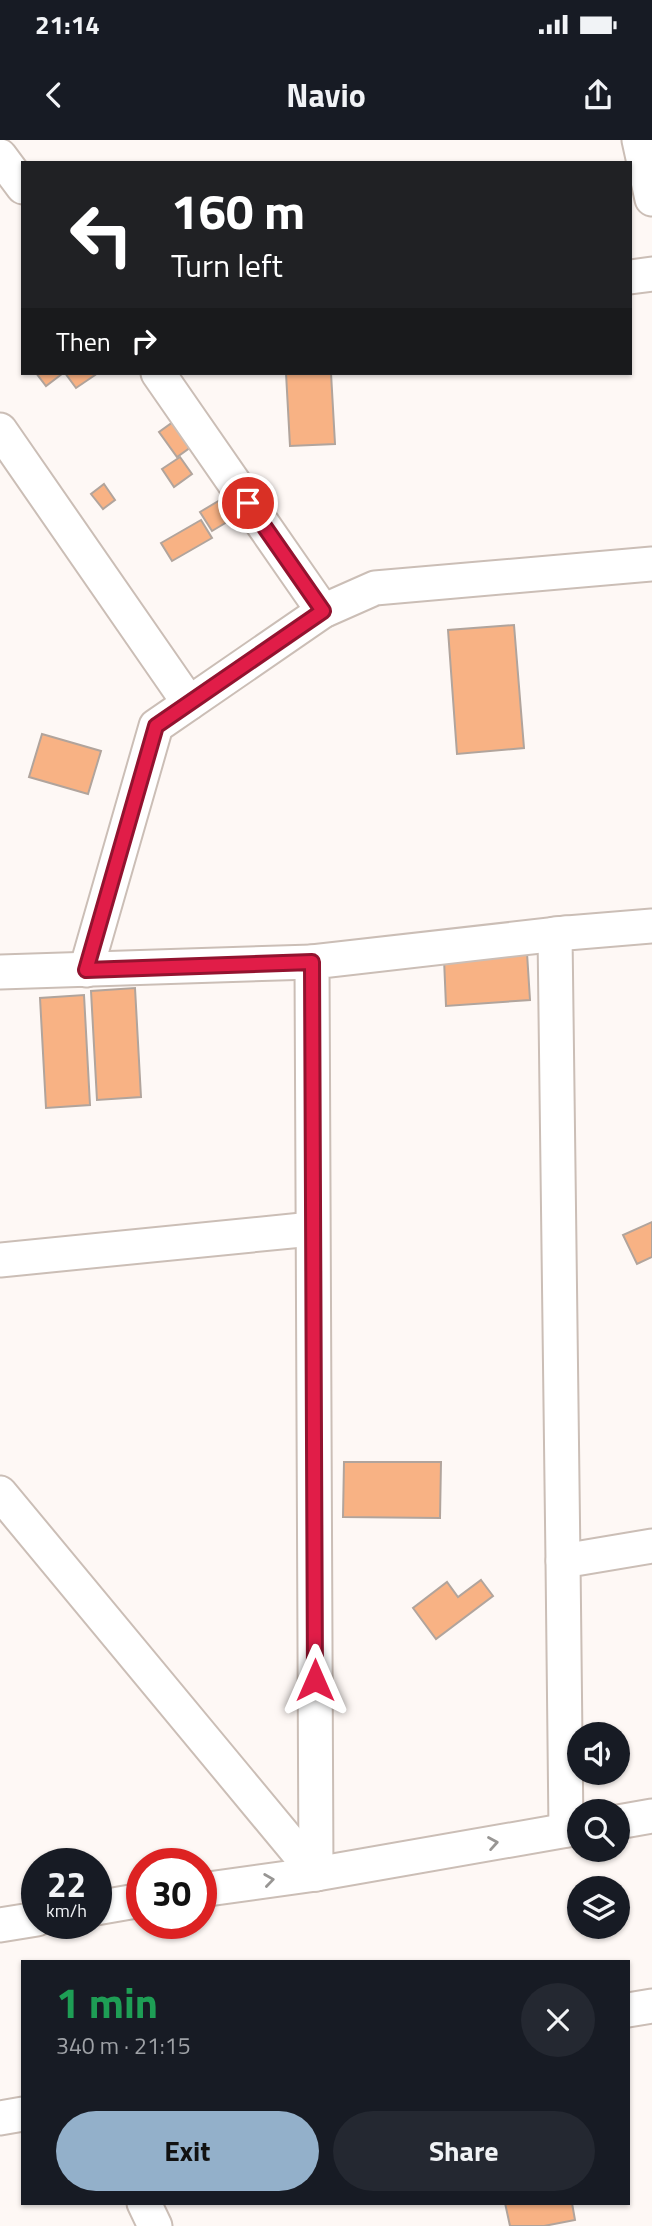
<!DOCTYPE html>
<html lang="en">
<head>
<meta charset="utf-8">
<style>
	body { margin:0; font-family:"Titillium Web",sans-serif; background:#242831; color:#f1f3f6; height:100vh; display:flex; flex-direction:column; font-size:26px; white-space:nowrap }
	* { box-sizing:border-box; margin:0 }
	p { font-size:23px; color:#9ea1a6 }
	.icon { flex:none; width:38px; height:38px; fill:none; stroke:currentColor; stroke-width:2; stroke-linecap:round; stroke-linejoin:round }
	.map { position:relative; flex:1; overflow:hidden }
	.panel { position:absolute; left:21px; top:1820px; width:609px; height:245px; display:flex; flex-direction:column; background:#171b24; border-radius:0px; box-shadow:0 2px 5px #0004 }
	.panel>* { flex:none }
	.guide { position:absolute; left:21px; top:21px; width:611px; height:214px; border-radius:0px; box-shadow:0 2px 5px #0004; background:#202124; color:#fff; overflow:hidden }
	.tools { position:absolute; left:567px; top:1582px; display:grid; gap:14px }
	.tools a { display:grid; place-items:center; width:63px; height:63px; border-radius:50%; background:#171b24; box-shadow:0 2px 5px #0004; font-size:35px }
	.speed { position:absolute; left:21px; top:1708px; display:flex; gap:14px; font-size:35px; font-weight:700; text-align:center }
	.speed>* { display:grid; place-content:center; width:91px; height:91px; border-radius:50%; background:#171b24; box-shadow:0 2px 5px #0004; line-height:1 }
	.speed small { font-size:18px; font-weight:400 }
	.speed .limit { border:10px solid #d22; background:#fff; color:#111 }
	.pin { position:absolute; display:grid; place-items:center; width:60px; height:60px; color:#fff; margin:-30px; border:4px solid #fff; border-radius:50%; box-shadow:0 2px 7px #0007 }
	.me { position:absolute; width:77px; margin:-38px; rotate:0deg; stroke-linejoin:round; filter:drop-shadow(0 0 5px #0008) }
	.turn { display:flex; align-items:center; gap:24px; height:147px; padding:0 35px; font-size:32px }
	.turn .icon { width:91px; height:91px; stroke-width:2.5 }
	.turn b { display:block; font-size:49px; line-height:60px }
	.then { display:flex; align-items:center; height:66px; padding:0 35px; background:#0003; gap:14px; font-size:26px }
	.round { display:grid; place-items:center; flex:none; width:74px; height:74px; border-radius:37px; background:#242831 }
	.summary { display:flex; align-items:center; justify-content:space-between; height:119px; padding:0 35px }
	h1 { font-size:42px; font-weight:700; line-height:52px; color:#1e9e55 }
	.action { display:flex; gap:14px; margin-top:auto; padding:14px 35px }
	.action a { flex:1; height:80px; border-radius:42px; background:#93b0ca; color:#111; font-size:28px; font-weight:700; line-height:80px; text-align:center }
	.action a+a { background:#242831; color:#f1f3f6 }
	.status { display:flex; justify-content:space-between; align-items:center; height:49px; padding:0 35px; background:#171b24; direction:ltr }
	.status svg { height:19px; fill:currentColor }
	header { display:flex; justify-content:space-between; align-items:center; height:91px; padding:0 35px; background:#171b24; font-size:32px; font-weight:700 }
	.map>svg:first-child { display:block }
</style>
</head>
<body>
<div class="status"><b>21:14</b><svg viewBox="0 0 49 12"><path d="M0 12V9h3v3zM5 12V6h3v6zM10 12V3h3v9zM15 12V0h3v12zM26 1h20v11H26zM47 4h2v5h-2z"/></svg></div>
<header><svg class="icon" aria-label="back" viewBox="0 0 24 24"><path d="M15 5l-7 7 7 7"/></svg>Navio<svg class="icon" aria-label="share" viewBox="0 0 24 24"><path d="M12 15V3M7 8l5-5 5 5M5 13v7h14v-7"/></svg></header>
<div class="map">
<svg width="652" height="2086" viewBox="0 0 652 2086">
	<rect width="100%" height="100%" fill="#fef8f5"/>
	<g fill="#f8b284" stroke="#b1a49c" stroke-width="2">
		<path d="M 36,233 L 61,233 L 62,234 L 46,246 Z"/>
		<path d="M 65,233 L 98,233 L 76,248 Z"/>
		<path d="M 286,233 L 331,233 L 335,304 L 290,306 Z"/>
		<path d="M 173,282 L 191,307 L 177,317 L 159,292 Z"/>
		<path d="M 180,317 L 192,334 L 174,347 L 162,329 Z"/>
		<path d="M 104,344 L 115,360 L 103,369 L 91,354 Z"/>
		<path d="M 225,357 L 237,376 L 212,391 L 200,372 Z"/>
		<path d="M 201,380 L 212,398 L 172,421 L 161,403 Z"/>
		<path d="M 514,485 L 524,608 L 457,614 L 448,490 Z"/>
		<path d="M 42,594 L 101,611 L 88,654 L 29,637 Z"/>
		<path d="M 527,813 L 530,860 L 446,866 L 444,819 Z"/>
		<path d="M 135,848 L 141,957 L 97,960 L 91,851 Z"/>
		<path d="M 84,855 L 90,965 L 46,968 L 40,858 Z"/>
		<path d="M 652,1082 L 652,1117 L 637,1124 L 623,1095 Z"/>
		<path d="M 344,1322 L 441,1322 L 440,1378 L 343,1377 Z"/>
		<path d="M 481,1440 L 493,1456 L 436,1499 L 413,1468 L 447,1442 L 458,1457 Z"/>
		<path d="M 505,2063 L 572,2063 L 575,2080 L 544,2086 L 510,2086 Z"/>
	</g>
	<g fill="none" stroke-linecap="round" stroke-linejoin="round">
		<defs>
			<g id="minor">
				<path d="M 639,0 L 652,59"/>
				<path d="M 0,16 L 23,47"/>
				<path d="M 630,137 L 652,134"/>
				<path d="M 158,233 L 323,471"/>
				<path d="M 0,290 L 189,563"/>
				<path d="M 86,830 L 156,586 L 323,471 L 375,448 L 652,424"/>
				<path d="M 0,832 L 312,822"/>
				<path d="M 0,1120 L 312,1089"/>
				<path d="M 0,1353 L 316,1734"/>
				<path d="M 563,1421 L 555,794 L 652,786"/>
				<path d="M 618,1682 L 652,1676"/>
				<path d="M 566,1690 L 563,1421 L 652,1406"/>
				<path d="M 316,1734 L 312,822 L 567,793"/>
				<path d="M 201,1750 L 316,1734 L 579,1688"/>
				<path d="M 96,1768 L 142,1760"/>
				<path d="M 0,1785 L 37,1779"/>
				<path d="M 628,1870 L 652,1866"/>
				<path d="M 0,1978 L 23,1974"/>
				<path d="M 144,2063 L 155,2086"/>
			</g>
		</defs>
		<use href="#minor" stroke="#cbbeb6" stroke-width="37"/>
		<use href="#minor" stroke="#fff" stroke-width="33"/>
	</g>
	<defs><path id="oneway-chevron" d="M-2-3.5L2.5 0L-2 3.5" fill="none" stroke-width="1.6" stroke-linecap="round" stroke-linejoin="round" transform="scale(1.75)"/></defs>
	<g stroke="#989694">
		<use href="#oneway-chevron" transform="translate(493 1703) rotate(-10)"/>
		<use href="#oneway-chevron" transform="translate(269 1740) rotate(-8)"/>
	</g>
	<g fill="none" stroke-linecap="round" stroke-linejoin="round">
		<defs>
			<path id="route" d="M 248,363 L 323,471 L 156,586 L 86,830 L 312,822 L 315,1540"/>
		</defs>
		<use href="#route" stroke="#92132f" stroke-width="18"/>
		<use href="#route" stroke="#e11d48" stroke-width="12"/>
	</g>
</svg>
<div class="tools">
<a><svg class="icon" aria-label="sound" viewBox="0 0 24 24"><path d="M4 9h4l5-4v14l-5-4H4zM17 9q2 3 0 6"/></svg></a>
<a><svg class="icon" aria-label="search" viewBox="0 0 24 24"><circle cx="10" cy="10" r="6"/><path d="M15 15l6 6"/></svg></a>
<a><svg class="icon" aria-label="layers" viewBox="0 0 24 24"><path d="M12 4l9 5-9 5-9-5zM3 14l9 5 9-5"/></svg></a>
</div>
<div class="speed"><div>22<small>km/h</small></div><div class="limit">30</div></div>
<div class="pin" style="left:248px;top:363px;background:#d93025"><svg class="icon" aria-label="arrive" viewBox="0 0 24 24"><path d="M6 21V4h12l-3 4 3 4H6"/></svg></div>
<svg class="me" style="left:315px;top:1540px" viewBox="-20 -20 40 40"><path d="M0-17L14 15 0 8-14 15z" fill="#e11d48" stroke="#fff" stroke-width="4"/></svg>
<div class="guide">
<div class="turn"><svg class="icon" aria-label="left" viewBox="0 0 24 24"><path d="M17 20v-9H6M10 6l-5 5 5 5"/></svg><div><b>160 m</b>Turn left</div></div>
<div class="then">Then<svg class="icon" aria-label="right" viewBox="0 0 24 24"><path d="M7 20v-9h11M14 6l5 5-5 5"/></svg></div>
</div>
<section class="panel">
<div class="summary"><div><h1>1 min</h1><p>340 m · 21:15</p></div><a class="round"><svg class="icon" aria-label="close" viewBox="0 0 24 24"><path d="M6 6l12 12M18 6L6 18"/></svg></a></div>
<div class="action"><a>Exit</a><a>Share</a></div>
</section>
</div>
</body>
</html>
